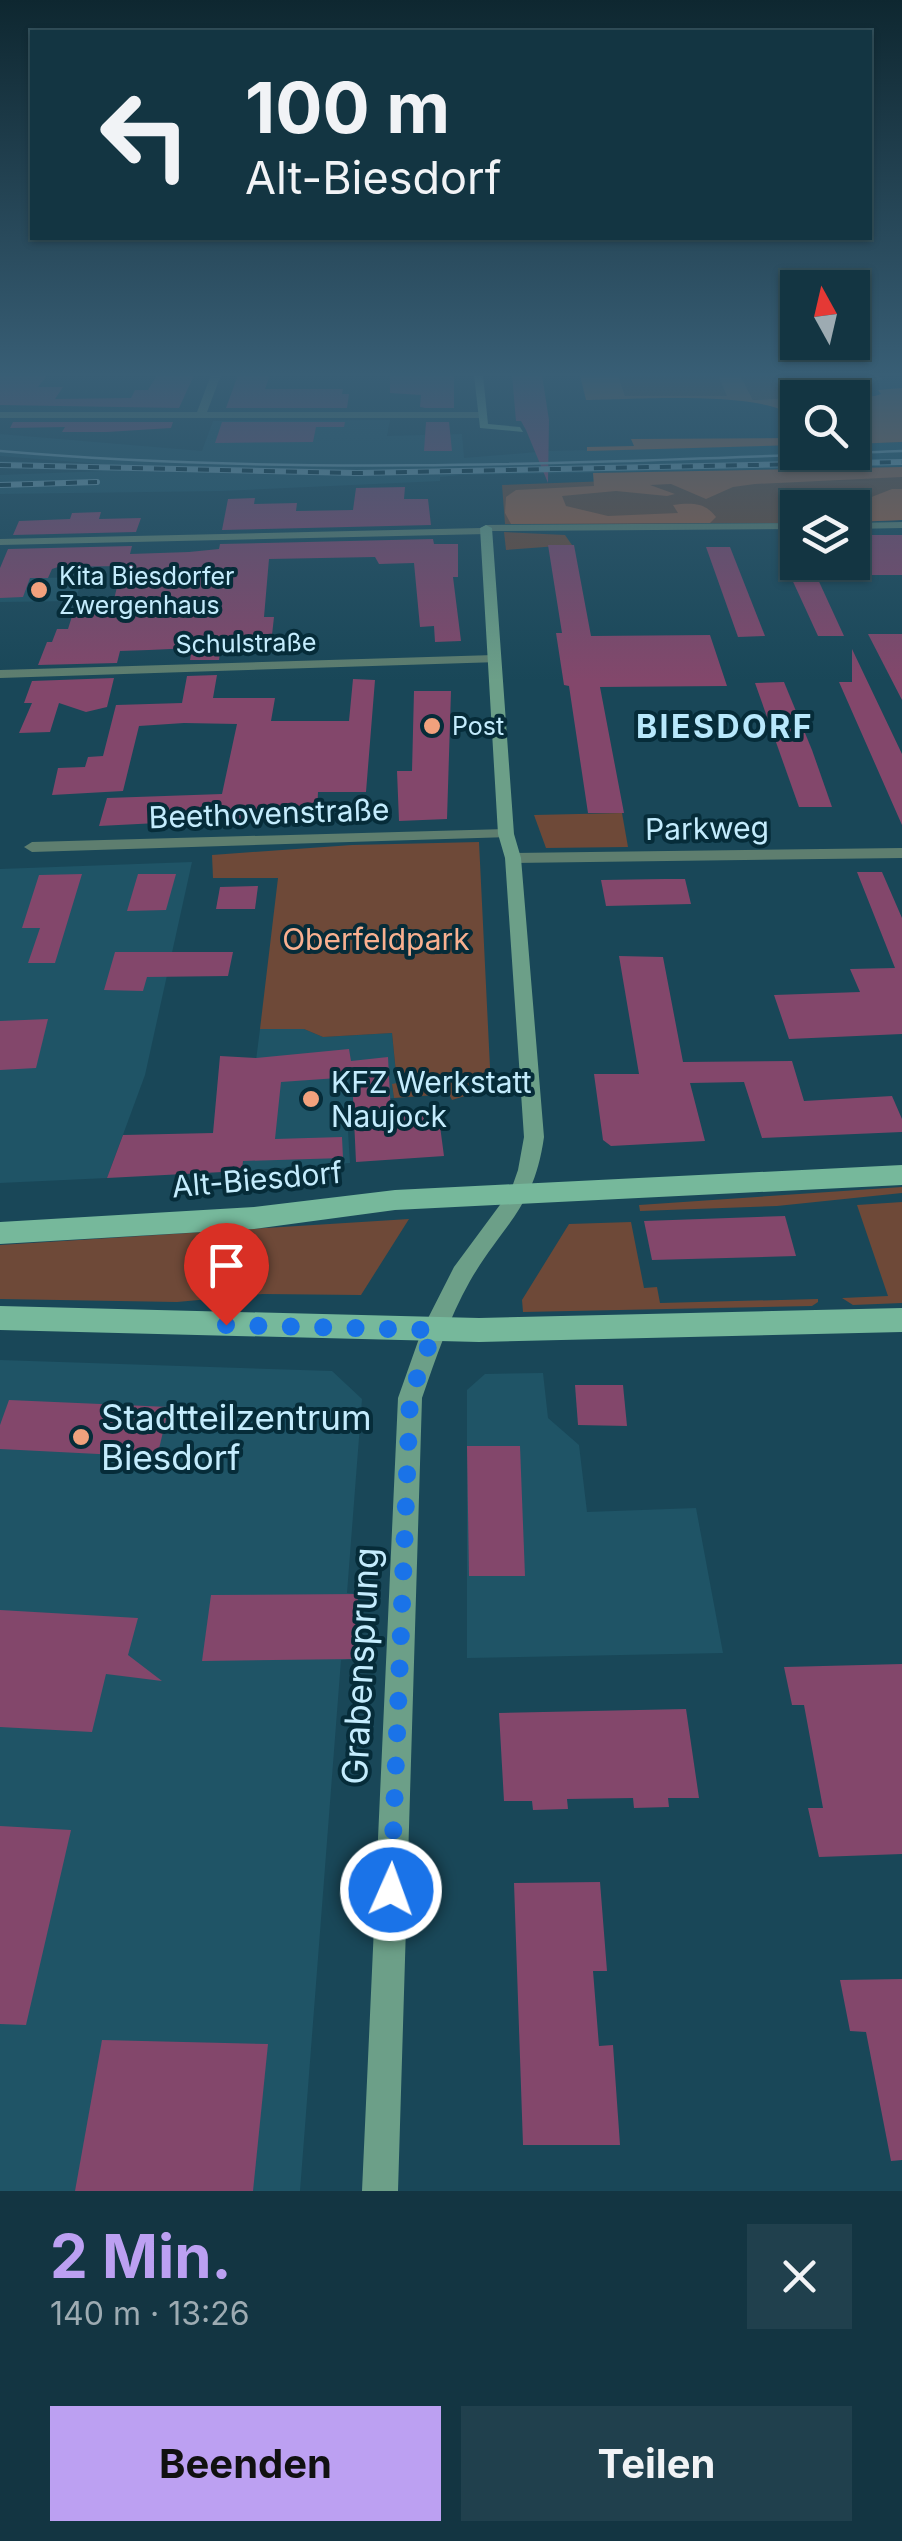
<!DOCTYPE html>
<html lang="de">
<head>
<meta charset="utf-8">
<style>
	body { margin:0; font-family:Inter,sans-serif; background:#20404d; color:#f1f3f6; height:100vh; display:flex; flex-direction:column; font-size:38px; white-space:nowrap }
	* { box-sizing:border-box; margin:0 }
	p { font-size:32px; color:#9dabb2 }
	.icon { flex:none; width:55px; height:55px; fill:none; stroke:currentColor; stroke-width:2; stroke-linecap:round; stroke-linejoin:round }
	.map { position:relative; height:2191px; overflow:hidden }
	.side { display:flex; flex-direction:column; background:#133542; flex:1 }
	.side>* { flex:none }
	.guide { position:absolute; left:30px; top:30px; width:842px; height:210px; border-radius:0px; box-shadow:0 2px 8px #0004,0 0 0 2px #32505b; background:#133542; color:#f1f3f6; overflow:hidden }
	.needle { width:65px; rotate:352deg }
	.tools { position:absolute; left:780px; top:270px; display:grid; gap:20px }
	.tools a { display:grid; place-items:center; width:90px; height:90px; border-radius:0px; background:#133542; box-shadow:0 2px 8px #0004,0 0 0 2px #32505b; font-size:50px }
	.pin { position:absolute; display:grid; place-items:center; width:85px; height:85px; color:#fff; margin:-102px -42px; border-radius:50% 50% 50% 0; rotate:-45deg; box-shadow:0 0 10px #0007 }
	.pin .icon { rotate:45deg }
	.me { position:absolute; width:110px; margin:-55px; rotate:2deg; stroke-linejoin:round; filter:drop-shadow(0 0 8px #0008) }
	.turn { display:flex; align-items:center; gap:35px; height:210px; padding:0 50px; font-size:45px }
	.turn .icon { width:130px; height:130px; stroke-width:2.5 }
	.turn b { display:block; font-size:70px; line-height:85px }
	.round { display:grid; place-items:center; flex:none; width:105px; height:105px; border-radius:0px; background:#20404d }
	.head { display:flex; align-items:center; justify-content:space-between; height:170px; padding:0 50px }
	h1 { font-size:60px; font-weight:700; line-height:75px; color:#bca0f2 }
	.button { display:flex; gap:20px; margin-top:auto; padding:20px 50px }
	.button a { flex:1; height:115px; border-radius:0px; background:#bca0f2; color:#111; font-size:40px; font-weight:700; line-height:115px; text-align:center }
	.button a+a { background:#20404d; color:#f1f3f6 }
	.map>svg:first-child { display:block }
</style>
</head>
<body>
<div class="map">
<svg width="902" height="2191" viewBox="0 0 902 2191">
	<rect width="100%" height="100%" fill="#194758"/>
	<g fill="#1f5466">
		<path d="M 390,420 L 387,436 L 462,434 L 464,458 L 549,451 L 797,445 L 798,452 L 852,452 L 853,444 L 902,442 L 902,467 L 460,475 L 440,477 L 440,481 L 222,491 L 0,494 L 0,475 L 105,471 L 0,467 L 0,461 L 114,465 L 0,456 L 0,434 L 202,451 L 213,421 Z"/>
		<path d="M 83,577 L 75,601 L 0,602 L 0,579 Z"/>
		<path d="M 192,862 L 145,1075 L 107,1178 L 0,1183 L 0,869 Z"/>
		<path d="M 260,1029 L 304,1029 L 323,1037 L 392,1033 L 397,1084 L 392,1084 L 394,1098 L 346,1101 L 350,1163 L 242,1171 Z"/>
		<path d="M 0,1360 L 332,1371 L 362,1399 L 347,1593 L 358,1594 L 355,1659 L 341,1660 L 300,2191 L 0,2191 Z"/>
		<path d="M 543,1373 L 548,1418 L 579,1445 L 587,1512 L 696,1508 L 723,1653 L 467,1658 L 467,1390 L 485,1374 Z"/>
	</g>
	<g fill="#6e4938">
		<path d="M 618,375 L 718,375 L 728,396 L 625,396 Z"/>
		<path d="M 740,375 L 786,375 L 795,390 L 866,388 L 868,396 L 753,400 Z"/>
		<path d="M 902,470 L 902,520 L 853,522 L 852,508 L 798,508 L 797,523 L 505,524 L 502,485 Z"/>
		<path d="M 504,532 L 565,535 L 572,545 L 506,550 Z"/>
		<path d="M 622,813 L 628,847 L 546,848 L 534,815 Z"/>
		<path d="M 479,842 L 491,1088 L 452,1100 L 449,1094 L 394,1098 L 392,1084 L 397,1083 L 392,1033 L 323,1037 L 304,1029 L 260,1029 L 278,878 L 213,878 L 212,855 L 352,845 Z"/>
		<path d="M 902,1187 L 902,1193 L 777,1206 L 640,1211 L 639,1205 Z"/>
		<path d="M 902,1202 L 902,1303 L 853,1305 L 842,1298 L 888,1296 L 857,1205 Z"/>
		<path d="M 409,1219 L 361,1295 L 263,1294 L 177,1302 L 0,1299 L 0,1245 Z"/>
		<path d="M 631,1222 L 644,1288 L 657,1287 L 660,1303 L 818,1299 L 818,1302 L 812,1306 L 523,1312 L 522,1300 L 569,1224 Z"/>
	</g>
	<g fill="#9c5e43">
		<path d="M 580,375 L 618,375 L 625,396 L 727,396 L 718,375 L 740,375 L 753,400 L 797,398 L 797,420 C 773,389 630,400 586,400 Z"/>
		<path d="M 902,388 L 902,442 L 853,444 L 852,398 L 821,397 L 875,396 L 881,394 L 878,390 Z"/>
		<path d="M 797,438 L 797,445 L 587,451 L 587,447 L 634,446 L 631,439 Z"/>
		<path d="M 902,467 L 902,477 L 755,484 L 733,487 L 706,499 L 671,484 L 650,485 L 675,494 L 667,496 L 616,491 L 562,496 L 566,506 L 608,516 L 678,513 L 673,505 C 691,503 705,502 716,517 L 710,523 L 511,524 L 505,513 L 506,497 L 516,490 L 594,486 L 593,473 Z"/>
		<path d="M 892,489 L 902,489 L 902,520 L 853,522 L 852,508 L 846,507 Z"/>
	</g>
	<g fill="#83476b">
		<path d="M 0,375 L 47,375 L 38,387 L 63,387 L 55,399 L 131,398 L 135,390 L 148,390 L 157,375 L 194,375 L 179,408 L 0,405 Z"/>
		<path d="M 238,375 L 270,375 L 265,389 L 343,389 L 342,394 L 349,394 L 347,408 L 226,408 Z"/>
		<path d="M 390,375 L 454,375 L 454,408 L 425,408 L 420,407 L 421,395 L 390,393 Z"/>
		<path d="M 512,375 L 542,375 L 549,420 L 548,483 L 526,430 L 521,421 L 516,421 Z"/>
		<path d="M 13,422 L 173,422 L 171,428 L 107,432 L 62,432 L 65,427 L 10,428 Z"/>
		<path d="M 222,422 L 345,422 L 344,427 L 316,427 L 313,442 L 215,443 Z"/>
		<path d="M 426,422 L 449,422 L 452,451 L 424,451 Z"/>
		<path d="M 405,487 L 404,499 L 428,499 L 431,525 L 222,530 L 228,499 L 255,498 L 254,504 L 297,503 L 296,511 L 353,510 L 356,488 Z"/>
		<path d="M 101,512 L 99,519 L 141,518 L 136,532 L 13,535 L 19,521 L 70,519 L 72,513 Z"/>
		<path d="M 852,535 L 902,535 L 902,575 L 871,575 L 852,543 Z"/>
		<path d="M 433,539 L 434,544 L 458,544 L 458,577 L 453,577 L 461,641 L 435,642 L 434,626 L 420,627 L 414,563 L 379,564 L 375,557 L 269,559 L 264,617 L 274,617 L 271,644 L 221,645 L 219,660 L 190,660 L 192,648 L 149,650 L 120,651 L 117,663 L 38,665 L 47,642 L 52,642 L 57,629 L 68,629 L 73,613 L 111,612 L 122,566 L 58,567 L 52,569 L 48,578 L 30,578 L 23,597 L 0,598 L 0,568 L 8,549 L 132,546 L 130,554 L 189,552 L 219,549 L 220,544 Z"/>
		<path d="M 548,545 L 574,545 L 591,636 L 710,635 L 727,686 L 600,687 L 624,813 L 588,813 L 569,686 L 564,685 L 556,633 L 562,633 Z"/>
		<path d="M 706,547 L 730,547 L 765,636 L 738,637 Z"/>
		<path d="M 784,562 L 810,562 L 844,636 L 818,636 Z"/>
		<path d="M 868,634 L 902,634 L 902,700 Z"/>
		<path d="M 852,649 L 902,754 L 902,825 L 839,682 L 852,682 Z"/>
		<path d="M 217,675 L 213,698 L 275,698 L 271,721 L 349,721 L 353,679 L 375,680 L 366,792 L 318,792 L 317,815 L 99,826 L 107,798 L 222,794 L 237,724 L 184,723 L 139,726 L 123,791 L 52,795 L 58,768 L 85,767 L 88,757 L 103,756 L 116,705 L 182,703 L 187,676 Z"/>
		<path d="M 114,678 L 107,707 L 86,712 L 59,703 L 50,732 L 19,733 L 32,703 L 24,703 L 32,681 Z"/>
		<path d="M 784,682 L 812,750 L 832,807 L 799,807 L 755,683 Z"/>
		<path d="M 414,691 L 451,691 L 447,819 L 399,821 L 397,771 L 412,771 Z"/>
		<path d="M 857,872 L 882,872 L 902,918 L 902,1034 L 789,1039 L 774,995 L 860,992 L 850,969 L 895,968 Z"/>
		<path d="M 82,874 L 55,963 L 28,963 L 40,928 L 22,928 L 39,875 Z"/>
		<path d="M 138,874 L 176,874 L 166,910 L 127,911 Z"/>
		<path d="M 664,879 L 685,879 L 691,904 L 606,906 L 601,880 Z"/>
		<path d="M 258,886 L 255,909 L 216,909 L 220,887 Z"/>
		<path d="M 115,952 L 233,952 L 228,976 L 147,977 L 143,991 L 104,990 Z"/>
		<path d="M 619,956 L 663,957 L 683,1062 L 792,1061 L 804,1101 L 892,1096 L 902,1119 L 902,1132 L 762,1138 L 744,1082 L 690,1083 L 705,1141 L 611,1146 L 603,1140 L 594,1074 L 639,1074 Z"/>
		<path d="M 48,1019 L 36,1068 L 0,1070 L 0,1021 Z"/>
		<path d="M 349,1049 L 351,1061 L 388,1057 L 391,1114 L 438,1111 L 444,1156 L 356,1162 L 352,1077 L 281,1082 L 275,1139 L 342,1137 L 343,1158 L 243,1161 L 242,1171 L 107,1178 L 123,1135 L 213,1133 L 220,1056 L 256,1058 Z"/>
		<path d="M 785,1216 L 796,1256 L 652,1260 L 644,1221 Z"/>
		<path d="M 575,1385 L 623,1385 L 627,1426 L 578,1425 Z"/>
		<path d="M 9,1400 L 169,1407 L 157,1457 L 0,1449 L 0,1425 Z"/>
		<path d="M 467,1446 L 520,1446 L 525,1576 L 469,1576 Z"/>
		<path d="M 358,1594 L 355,1659 L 202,1661 L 211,1595 Z"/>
		<path d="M 0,1610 L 138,1618 L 128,1655 L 162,1681 L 106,1674 L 92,1732 L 0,1727 Z"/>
		<path d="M 902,1664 L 902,1854 L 819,1857 L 808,1808 L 823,1808 L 804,1705 L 792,1705 L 784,1667 Z"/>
		<path d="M 686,1709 L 699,1798 L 668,1798 L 669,1807 L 634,1808 L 633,1798 L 567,1799 L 568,1809 L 533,1810 L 532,1801 L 504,1801 L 499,1713 Z"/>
		<path d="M 0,1826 L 71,1830 L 26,2025 L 0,2024 Z"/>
		<path d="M 600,1882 L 607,1971 L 593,1971 L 599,2046 L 613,2045 L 620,2145 L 523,2145 L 514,1883 Z"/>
		<path d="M 902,1979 L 902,2160 L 891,2161 L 866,2032 L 850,2031 L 840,1980 Z"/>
		<path d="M 102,2040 L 268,2044 L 253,2191 L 75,2191 Z"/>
	</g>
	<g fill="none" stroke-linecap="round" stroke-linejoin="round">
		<g fill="#5e7e6f" fill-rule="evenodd">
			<path d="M 211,375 L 221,375 L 207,412 L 480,412 L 485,415 L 480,418 L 0,418 L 0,412 L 197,412 Z"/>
			<path d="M 869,375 L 878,375 L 882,379 L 874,381 Z"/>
			<path d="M 902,522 L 902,528 L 852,529 L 852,523 Z"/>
			<path d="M 798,523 L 798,529 L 492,531 L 487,534 L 0,545 L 0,539 L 481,528 L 486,525 Z"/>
			<path d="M 494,655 L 499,656 L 499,662 L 0,678 L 0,670 Z"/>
			<path d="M 506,829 L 514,834 L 512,837 L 32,852 L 24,847 L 32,842 Z"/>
			<path d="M 902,848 L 902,858 L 513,863 L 505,858 L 513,853 Z"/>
		</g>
		<g fill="#6c9f88" fill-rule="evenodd">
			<path d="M 474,375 L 483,375 L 488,424 L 520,427 L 523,432 L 480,428 Z"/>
			<path d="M 486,525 L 492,528 L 514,834 L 521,858 L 544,1137 C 534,1209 503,1224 470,1281 C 449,1318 436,1358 422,1398 L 398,2191 L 362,2191 L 398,1398 L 422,1330 L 454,1267 L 511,1190 L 518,1170 L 524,1137 L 505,858 L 498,834 L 480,528 Z"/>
		</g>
		<g fill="#76b89b" fill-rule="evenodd">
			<path d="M 902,1165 L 902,1185 L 395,1210 L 254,1229 L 0,1244 L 0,1222 L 254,1207 L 395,1190 Z"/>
			<path d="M 0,1306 L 479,1318 L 902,1308 L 902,1332 L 479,1342 L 0,1330 Z"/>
		</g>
		<path stroke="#6e99aa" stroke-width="2.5" d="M 0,451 C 301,477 601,462 902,451"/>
		<defs>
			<g id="rail">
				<path d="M 0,465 L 357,473 L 902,462"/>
				<path d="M 0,485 L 97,482"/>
			</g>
		</defs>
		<use href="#rail" stroke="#6e99aa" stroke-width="6"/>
		<use href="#rail" stroke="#062c39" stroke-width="4" stroke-dasharray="11" stroke-linecap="butt"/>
	</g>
	<linearGradient id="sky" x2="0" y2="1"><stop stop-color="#0e2730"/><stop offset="0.55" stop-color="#385e75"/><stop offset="1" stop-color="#385e75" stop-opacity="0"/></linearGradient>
	<rect width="902" height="681" fill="url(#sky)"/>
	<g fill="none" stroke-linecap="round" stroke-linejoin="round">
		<path stroke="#1a73e8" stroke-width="18" stroke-dasharray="0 32.4" d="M 226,1325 L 434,1330 L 410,1398 L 391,1890"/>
	</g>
	<g fill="#f1a17d" stroke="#062c39" stroke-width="4">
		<circle cx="39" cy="590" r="10"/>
		<circle cx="432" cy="726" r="10"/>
		<circle cx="311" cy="1099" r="10"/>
		<circle cx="81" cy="1437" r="10"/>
	</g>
	<g text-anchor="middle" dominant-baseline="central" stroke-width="8" stroke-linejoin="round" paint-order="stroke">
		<g font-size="25" fill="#c4ecfd" stroke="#062c39" text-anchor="start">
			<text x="59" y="576">Kita Biesdorfer<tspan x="59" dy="29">Zwergenhaus</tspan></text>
			<text x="452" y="726">Post</text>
		</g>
		<g font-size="25" fill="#c4ecfd" stroke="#062c39">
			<text transform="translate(246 643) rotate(-1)">Schulstraße</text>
		</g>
		<g font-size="30" fill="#c4ecfd" stroke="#062c39">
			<text transform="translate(269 813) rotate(-2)">Beethovenstraße</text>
			<text transform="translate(707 828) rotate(-1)">Parkweg</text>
			<text transform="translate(257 1179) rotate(-5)">Alt-Biesdorf</text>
		</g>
		<g font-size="30" fill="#f9b090" stroke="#062c39">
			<text x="376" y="939">Oberfeldpark</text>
		</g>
		<g font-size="30" fill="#c4ecfd" stroke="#062c39" text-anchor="start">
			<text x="331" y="1082">KFZ Werkstatt<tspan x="331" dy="34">Naujock</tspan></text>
		</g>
		<g font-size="32" font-weight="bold" letter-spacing="2.5" fill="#b8e8fc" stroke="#062c39">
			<text x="725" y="726">BIESDORF</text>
		</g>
		<g font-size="35" fill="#c4ecfd" stroke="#062c39" text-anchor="start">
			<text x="101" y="1417">Stadtteilzentrum<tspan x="101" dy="40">Biesdorf</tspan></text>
		</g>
		<g font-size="35" fill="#c4ecfd" stroke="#062c39">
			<text transform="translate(360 1666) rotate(-87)">Grabensprung</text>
		</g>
	</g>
</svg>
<div class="tools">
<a><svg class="needle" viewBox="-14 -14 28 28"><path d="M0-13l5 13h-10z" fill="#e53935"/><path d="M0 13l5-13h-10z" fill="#9dabb2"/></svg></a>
<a><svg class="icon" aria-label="search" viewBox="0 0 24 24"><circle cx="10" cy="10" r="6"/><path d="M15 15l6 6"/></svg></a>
<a><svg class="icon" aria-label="layers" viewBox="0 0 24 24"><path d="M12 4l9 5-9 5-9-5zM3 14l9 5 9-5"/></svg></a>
</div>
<div class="pin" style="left:226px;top:1325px;background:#d93025"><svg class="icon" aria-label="arrive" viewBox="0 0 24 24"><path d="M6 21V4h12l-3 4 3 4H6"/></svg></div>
<svg class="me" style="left:391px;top:1890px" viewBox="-20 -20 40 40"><circle r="17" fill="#1a73e8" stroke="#fff" stroke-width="3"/><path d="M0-11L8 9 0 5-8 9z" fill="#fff"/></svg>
<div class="guide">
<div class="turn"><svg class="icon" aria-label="left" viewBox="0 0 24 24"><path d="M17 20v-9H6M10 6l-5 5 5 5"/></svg><div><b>100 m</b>Alt-Biesdorf</div></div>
</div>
</div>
<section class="side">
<div class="head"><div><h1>2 Min.</h1><p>140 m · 13:26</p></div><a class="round"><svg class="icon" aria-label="close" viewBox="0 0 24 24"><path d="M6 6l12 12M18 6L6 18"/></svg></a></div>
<div class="button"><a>Beenden</a><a>Teilen</a></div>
</section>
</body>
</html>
